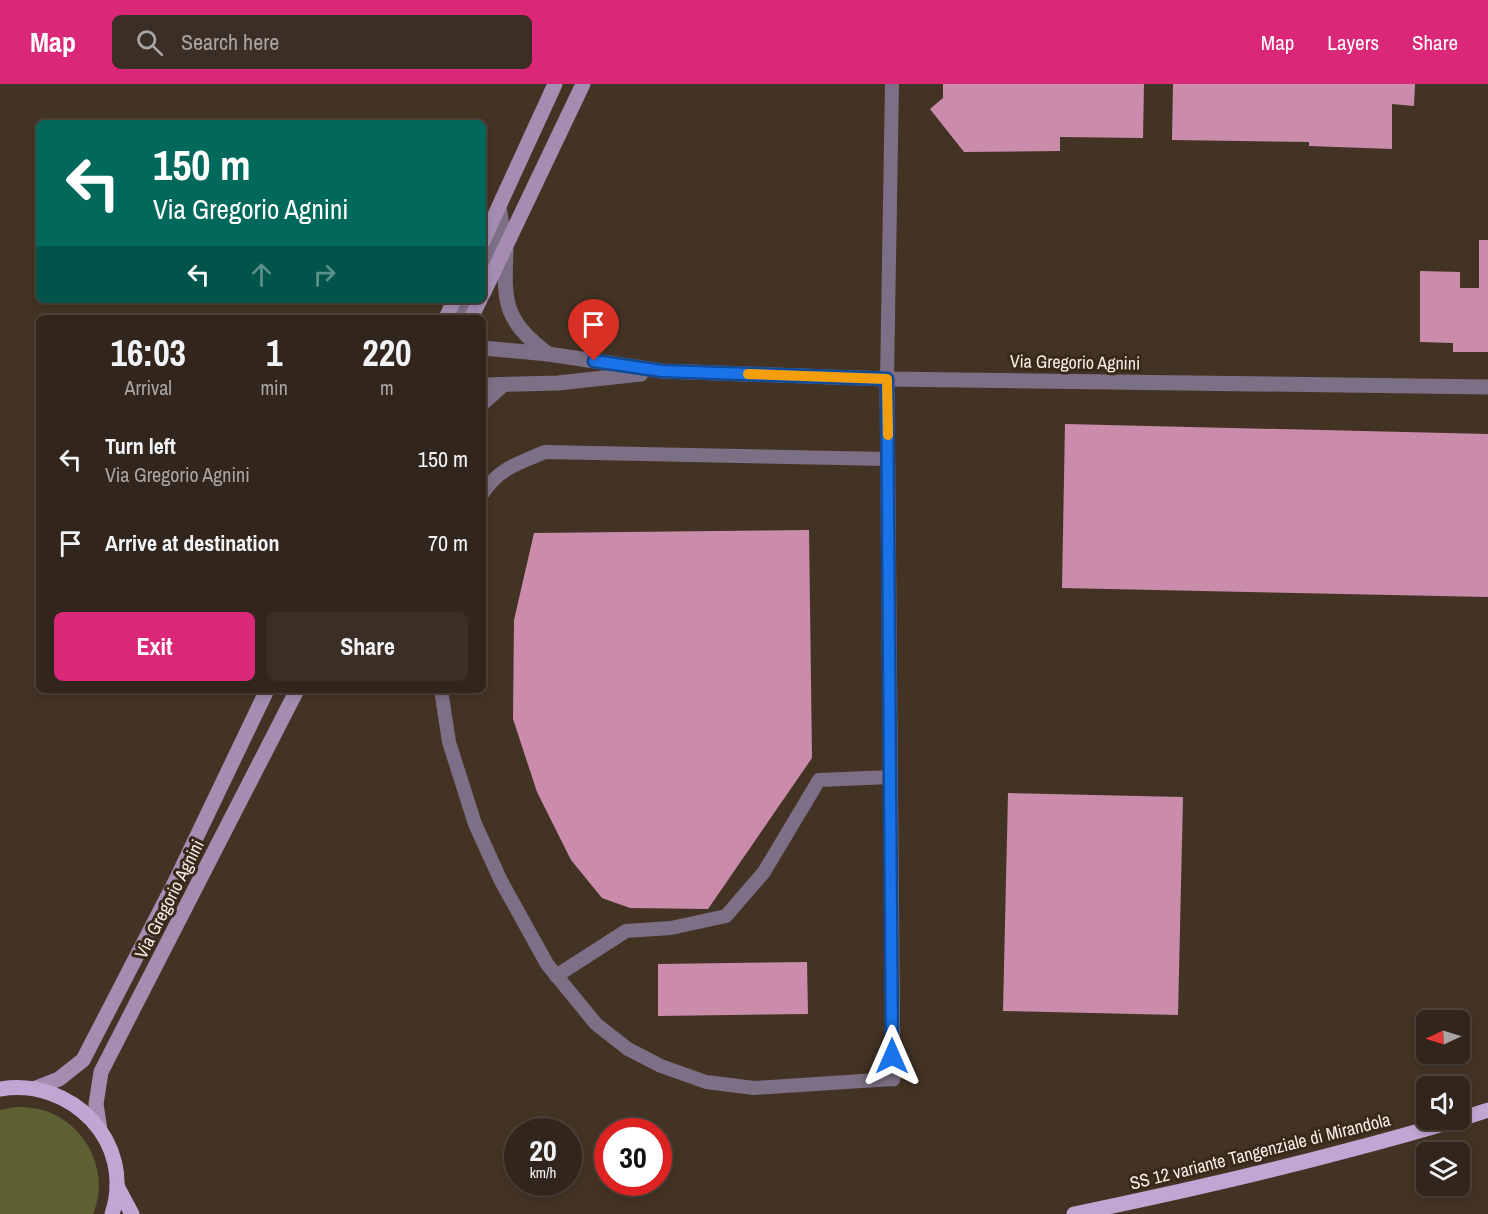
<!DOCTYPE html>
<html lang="en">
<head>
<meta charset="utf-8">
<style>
	body { margin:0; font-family:"Archivo Narrow",sans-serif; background:#3a2e25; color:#f1f3f6; height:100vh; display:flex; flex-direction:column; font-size:22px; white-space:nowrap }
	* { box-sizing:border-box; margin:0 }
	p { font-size:20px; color:#a8a5a3 }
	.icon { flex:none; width:33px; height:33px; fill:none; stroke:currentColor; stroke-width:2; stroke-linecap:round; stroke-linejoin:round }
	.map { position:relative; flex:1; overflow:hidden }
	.sheet { position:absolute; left:36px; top:231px; width:450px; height:378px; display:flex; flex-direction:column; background:#32261c; border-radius:9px; box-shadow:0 3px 9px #0003,0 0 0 2px #4d433b }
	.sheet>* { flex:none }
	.banner { position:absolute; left:36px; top:36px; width:450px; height:183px; border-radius:9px; box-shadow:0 3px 9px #0003,0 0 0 2px #4d433b; background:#00695c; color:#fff; overflow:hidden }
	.needle { width:39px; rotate:266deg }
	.buttons { position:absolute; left:1416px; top:926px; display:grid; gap:12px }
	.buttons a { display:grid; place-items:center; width:54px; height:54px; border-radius:9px; background:#32261c; box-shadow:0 3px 9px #0003,0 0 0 2px #4d433b; font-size:30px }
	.speed { position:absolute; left:504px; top:1034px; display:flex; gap:12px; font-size:30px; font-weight:700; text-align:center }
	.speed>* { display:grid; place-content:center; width:78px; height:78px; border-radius:50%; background:#32261c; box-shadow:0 3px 9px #0003,0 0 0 2px #4d433b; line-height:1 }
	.speed small { font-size:15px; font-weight:400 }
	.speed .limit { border:9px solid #d22; background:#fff; color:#111 }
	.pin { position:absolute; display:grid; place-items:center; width:51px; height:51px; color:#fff; margin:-62px -26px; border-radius:50% 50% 50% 0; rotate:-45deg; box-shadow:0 0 6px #0007 }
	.pin .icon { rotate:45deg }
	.me { position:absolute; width:66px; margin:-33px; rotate:0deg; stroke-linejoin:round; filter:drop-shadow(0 0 4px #0008) }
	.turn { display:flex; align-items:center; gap:21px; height:126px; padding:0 18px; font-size:27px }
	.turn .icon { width:78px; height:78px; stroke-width:2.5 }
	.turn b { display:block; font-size:42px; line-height:51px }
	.lanes { display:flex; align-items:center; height:57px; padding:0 18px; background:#0003; justify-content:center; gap:30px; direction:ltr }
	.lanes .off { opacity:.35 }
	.eta { display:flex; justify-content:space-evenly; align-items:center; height:102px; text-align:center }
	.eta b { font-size:36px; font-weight:700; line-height:42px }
	.cta { display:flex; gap:12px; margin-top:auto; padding:12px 18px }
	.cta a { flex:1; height:69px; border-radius:9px; background:#db2777; color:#fff; font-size:24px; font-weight:700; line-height:69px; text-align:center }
	.cta a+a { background:#3a2e25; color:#f1f3f6 }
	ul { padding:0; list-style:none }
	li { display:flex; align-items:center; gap:18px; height:84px; padding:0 18px }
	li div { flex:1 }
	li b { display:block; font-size:22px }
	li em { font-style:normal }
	header { display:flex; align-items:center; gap:36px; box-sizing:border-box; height:84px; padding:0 30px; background:#db2777; color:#fff }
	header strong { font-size:28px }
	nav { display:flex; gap:33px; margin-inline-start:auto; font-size:21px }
	.search { width:420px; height:54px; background:#3a2e25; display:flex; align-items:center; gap:15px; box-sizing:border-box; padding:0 21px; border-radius:9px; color:#a8a5a3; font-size:22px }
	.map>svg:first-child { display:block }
</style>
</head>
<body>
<header>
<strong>Map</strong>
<div class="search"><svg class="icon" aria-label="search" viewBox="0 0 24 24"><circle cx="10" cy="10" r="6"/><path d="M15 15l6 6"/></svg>Search here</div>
<nav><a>Map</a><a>Layers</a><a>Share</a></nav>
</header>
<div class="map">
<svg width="1488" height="1130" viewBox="0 0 1488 1130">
	<rect width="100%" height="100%" fill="#433325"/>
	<path fill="#5d6032" d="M 15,1023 C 27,1023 40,1024 51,1029 C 89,1045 110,1092 93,1130 L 0,1130 L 0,1026 Z"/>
	<g fill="#ca8caa">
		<path d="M 943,0 L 1144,0 L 1143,54 L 1060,53 L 1060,67 L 964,68 L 930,25 L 943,14 Z"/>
		<path d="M 1173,0 L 1415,0 L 1414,22 L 1392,20 L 1392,65 L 1309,62 L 1309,58 L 1172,56 Z"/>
		<path d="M 1479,156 L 1488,156 L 1488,268 L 1453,268 L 1453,259 L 1420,258 L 1420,187 L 1460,188 L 1460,204 L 1479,204 Z"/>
		<path d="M 1065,340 L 1488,350 L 1488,513 L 1062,504 Z"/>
		<path d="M 809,446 L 812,674 L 708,825 L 630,824 L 602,814 L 571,776 L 537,708 L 513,635 L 514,536 L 534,449 Z"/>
		<path d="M 1008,709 L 1183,713 L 1178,931 L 1003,927 Z"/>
		<path d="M 807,878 L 808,930 L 658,932 L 658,880 Z"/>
	</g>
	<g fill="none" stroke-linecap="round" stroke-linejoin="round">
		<g stroke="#7d6f85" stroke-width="14">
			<path d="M 887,295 L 892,0"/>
			<path d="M 483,409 C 499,384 519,379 545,368 L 888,375"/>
			<path d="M 441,606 L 449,658 L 475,740 L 501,797 L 547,880 L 596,940 L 628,965 L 661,982 L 706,998 L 754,1004 L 893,995"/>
			<path d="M 556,892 L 626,847 L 671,844 L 726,832 L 764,788 L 819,696 L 890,693"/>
		</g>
		<g stroke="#7d6f85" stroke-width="15">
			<path d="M 506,165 C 504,219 503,235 548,270"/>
			<path d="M 483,181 L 502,141 L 499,123"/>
			<path d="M 458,234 L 467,216"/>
			<path d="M 483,264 L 548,270 L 662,287 L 887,295 L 1488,303"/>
			<path d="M 887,295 L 893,995"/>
			<path d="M 483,301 L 558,299 L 641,290"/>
			<path d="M 483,319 L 503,301"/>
		</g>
		<g stroke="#a48db1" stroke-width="15">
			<path d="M 483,157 L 555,0"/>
			<path d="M 483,210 L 583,0"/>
			<path d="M 446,234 L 454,216"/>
			<path d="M 471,234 L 480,216"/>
			<path d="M 36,1004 L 59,995 L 83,976 L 174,800 L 267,606"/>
			<path d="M 100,1046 L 96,1020 L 101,988 L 297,606"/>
		</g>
		<g stroke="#c2a5d3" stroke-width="15">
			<path d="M 0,1005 C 71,993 136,1058 112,1130"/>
			<path d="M 117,1102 L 132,1130"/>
			<path d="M 1074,1130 C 1167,1111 1260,1090 1353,1065 C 1398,1053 1443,1041 1488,1026"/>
		</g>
	</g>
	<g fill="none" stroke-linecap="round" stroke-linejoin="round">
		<defs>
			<path id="route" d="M 594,277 L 662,287 L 887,295 L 892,972"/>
		</defs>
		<use href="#route" stroke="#114b97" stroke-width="15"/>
		<use href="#route" stroke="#1a73e8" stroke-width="10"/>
		<path stroke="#f59e0b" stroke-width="10" d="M 748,290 L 887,295 L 888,351"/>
	</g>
	<g text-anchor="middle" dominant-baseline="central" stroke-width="6" stroke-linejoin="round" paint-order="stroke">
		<g font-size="18" fill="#f7ede4" stroke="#39291b">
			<text transform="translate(1075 278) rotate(1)">Via Gregorio Agnini</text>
			<text transform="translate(169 815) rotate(-63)">Via Gregorio Agnini</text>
			<text transform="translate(1260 1067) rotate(-14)">SS 12 variante Tangenziale di Mirandola</text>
		</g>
	</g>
</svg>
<div class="buttons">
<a><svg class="needle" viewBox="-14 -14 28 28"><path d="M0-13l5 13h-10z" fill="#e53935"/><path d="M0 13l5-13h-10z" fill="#a8a5a3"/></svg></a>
<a><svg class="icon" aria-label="sound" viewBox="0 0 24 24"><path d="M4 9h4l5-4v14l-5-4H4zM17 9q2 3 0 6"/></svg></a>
<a><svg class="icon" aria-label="layers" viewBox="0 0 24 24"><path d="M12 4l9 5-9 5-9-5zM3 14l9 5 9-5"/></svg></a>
</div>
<div class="speed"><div>20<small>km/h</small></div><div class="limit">30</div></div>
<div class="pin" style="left:594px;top:277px;background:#d93025"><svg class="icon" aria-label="arrive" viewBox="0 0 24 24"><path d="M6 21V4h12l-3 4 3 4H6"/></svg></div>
<svg class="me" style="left:892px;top:972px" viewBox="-20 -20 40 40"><path d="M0-17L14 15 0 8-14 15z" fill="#1a73e8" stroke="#fff" stroke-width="4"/></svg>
<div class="banner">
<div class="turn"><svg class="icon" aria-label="left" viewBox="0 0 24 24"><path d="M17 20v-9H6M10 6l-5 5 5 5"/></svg><div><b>150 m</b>Via Gregorio Agnini</div></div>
<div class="lanes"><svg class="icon" aria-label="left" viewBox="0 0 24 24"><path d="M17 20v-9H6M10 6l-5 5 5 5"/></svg><svg class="icon off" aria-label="ahead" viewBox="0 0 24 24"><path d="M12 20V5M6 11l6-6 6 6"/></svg><svg class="icon off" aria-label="right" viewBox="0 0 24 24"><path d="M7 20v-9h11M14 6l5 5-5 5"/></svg></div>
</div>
<section class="sheet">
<div class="eta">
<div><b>16:03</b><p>Arrival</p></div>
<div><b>1</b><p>min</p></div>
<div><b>220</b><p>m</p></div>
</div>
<ul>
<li><svg class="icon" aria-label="left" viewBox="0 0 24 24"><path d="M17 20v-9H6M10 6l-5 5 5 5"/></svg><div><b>Turn left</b><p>Via Gregorio Agnini</p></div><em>150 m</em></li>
<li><svg class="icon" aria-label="arrive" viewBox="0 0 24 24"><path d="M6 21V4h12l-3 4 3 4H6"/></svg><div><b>Arrive at destination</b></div><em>70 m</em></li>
</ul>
<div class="cta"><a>Exit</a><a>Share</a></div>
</section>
</div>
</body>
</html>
